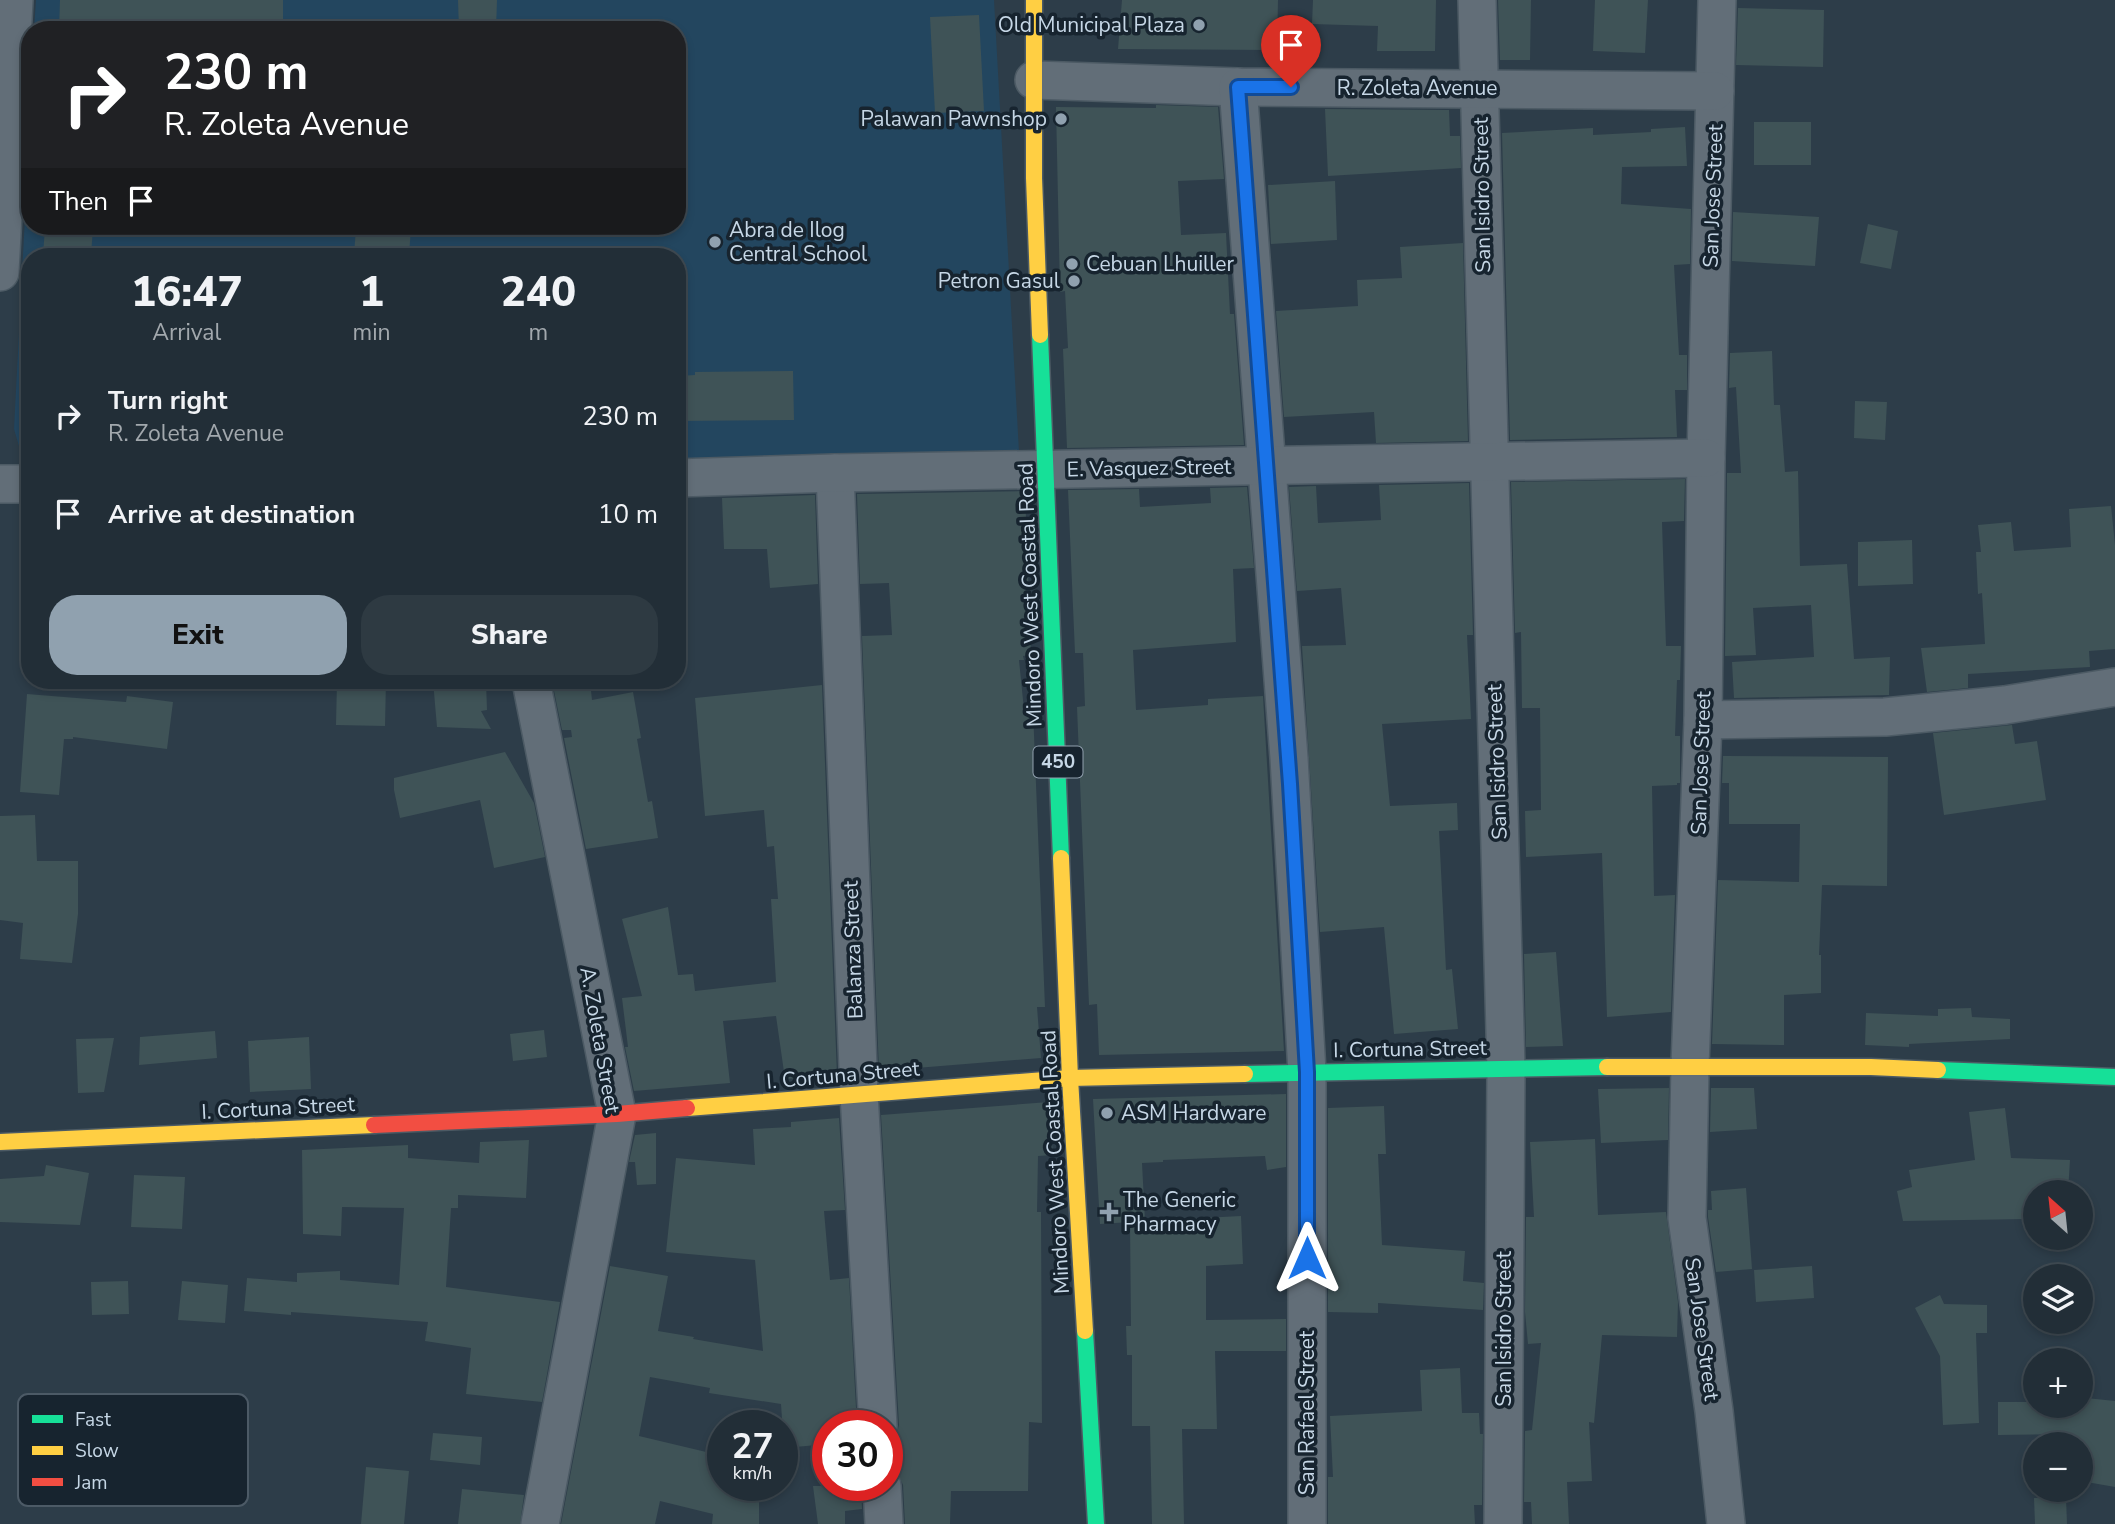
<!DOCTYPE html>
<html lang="en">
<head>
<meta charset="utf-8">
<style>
	body { margin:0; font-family:"Nunito Sans",sans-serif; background:#2e3a42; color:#f1f3f6; height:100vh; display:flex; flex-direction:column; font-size:26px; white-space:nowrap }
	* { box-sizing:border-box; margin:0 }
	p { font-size:23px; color:#a2a8ad }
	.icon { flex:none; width:38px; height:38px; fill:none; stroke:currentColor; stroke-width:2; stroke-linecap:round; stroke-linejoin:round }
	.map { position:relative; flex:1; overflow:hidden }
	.drawer { position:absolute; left:21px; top:248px; width:665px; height:441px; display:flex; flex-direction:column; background:#222e37; border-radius:28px; box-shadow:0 4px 10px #0003,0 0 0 2px #3f4a52 }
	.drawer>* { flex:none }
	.hud { position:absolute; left:21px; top:21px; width:665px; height:214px; border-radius:28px; box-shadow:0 4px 10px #0003,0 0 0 2px #3f4a52; background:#202124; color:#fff; overflow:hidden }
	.needle { width:46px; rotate:333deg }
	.buttons { position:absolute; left:2023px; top:1180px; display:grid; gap:14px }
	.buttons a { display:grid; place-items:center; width:70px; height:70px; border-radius:50%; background:#222e37; box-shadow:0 4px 10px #0003,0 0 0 2px #3f4a52; font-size:35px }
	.speed { position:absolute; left:707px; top:1410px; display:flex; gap:14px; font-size:35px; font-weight:700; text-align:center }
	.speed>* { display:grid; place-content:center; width:91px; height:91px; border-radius:50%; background:#222e37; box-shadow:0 4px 10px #0003,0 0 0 2px #3f4a52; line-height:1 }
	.speed small { font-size:18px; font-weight:400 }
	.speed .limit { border:10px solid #d22; background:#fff; color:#111 }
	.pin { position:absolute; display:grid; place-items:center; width:60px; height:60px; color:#fff; margin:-72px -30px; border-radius:50% 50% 50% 0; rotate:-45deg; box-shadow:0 0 7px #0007 }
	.pin .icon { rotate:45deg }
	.me { position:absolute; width:77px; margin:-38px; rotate:0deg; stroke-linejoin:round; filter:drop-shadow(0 0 5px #0008) }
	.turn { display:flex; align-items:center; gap:24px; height:147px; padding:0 28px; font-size:32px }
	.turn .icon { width:91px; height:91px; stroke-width:2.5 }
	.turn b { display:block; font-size:49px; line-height:60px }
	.then { display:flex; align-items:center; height:66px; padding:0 28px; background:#0003; gap:14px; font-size:26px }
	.eta { display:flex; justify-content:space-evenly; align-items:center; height:119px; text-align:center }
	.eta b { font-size:42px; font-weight:800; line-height:49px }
	.cta { display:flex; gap:14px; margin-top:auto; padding:14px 28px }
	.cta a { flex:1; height:80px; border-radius:28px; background:#90a1af; color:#111; font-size:28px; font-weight:800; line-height:80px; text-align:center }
	.cta a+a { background:#2e3a42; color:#f1f3f6 }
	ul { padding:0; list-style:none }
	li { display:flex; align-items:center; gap:21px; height:98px; padding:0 28px }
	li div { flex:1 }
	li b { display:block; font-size:26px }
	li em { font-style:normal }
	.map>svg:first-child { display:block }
</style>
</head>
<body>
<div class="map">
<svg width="2115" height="1524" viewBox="0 0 2115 1524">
	<rect width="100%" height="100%" fill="#2d3d49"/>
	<path fill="#23465f" d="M 36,0 L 994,0 L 1019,452 L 677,460 L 677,257 L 30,257 L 30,458 L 21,453 L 14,429 L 30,121 L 30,226 L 677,226 L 677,30 L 34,30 Z"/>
	<g fill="#3f5357">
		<path d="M 60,0 L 283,0 L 283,30 L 59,30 Z"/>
		<path d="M 458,0 L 497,0 L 496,30 L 459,30 Z"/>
		<path d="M 1122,0 L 1278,0 L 1277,50 L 1118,49 Z"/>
		<path d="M 1313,0 L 1436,0 L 1435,51 L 1377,51 L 1378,26 L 1312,24 Z"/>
		<path d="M 1498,0 L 1531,0 L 1530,60 L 1500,60 Z"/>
		<path d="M 1595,0 L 1648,0 L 1645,53 L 1593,51 Z"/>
		<path d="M 1738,8 L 1824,10 L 1823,67 L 1736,65 Z"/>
		<path d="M 979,15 L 984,111 L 935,113 L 930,17 Z"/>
		<path d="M 1156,105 L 1218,107 L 1224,179 L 1178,181 L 1181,235 L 1226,233 L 1230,314 L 1234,314 L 1244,445 L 1067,448 L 1063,349 L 1068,348 L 1065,291 L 1060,292 L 1056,107 L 1156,108 Z"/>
		<path d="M 1325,109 L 1449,110 L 1450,136 L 1460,136 L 1461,168 L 1328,176 Z"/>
		<rect x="1754" y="122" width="57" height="43"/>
		<path d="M 1685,127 L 1687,166 L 1622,167 L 1621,204 L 1691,209 L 1690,264 L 1674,265 L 1679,355 L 1687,355 L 1687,390 L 1675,390 L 1677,437 L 1510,440 L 1502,133 L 1593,128 L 1593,135 L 1651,132 L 1651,129 Z"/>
		<path d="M 1335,181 L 1337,240 L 1271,244 L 1268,185 Z"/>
		<path d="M 1733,212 L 1819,217 L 1815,266 L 1732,261 Z"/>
		<path d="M 1868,224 L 1898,231 L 1891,269 L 1860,263 Z"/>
		<path d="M 45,226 L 93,226 L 91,257 L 43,257 Z"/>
		<path d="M 356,226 L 411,226 L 409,257 L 354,257 Z"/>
		<path d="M 1463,243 L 1468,441 L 1376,443 L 1374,412 L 1284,417 L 1276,311 L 1358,306 L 1357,280 L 1402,278 L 1400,247 Z"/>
		<path d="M 1772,351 L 1774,405 L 1780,405 L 1785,472 L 1798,471 L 1800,566 L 1847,564 L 1854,659 L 1890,657 L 1889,695 L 1734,698 L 1732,662 L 1814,657 L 1811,605 L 1753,608 L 1756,655 L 1725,656 L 1727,473 L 1741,473 L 1736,387 L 1729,388 L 1730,353 Z"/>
		<path d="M 793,371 L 794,420 L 677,421 L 677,376 L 695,375 L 695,372 Z"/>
		<path d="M 1855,401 L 1887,402 L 1885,440 L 1854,438 Z"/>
		<path d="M 1685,479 L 1684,521 L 1662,522 L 1666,646 L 1681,646 L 1680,680 L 1677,680 L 1675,736 L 1680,736 L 1680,783 L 1677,783 L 1677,785 L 1652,786 L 1654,896 L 1675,895 L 1671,1012 L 1607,1017 L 1602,853 L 1526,857 L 1525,811 L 1541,810 L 1540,708 L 1522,708 L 1521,632 L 1515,633 L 1511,482 Z"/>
		<path d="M 1469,483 L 1473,635 L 1467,635 L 1471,719 L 1382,724 L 1390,806 L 1457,803 L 1458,830 L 1439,831 L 1446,970 L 1452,969 L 1458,1029 L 1394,1034 L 1384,927 L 1320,932 L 1302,646 L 1346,645 L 1341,588 L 1297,591 L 1289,487 L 1316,486 L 1318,523 L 1381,520 L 1379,485 Z"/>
		<path d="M 1247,487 L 1254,568 L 1233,569 L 1236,642 L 1133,650 L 1136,710 L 1208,705 L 1208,699 L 1263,696 L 1284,1051 L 1099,1055 L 1097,1004 L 1089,1005 L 1077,707 L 1085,706 L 1083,653 L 1075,653 L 1068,490 L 1139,489 L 1140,507 L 1211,503 L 1210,488 Z"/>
		<path d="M 1025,491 L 1031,655 L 1023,656 L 1024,660 L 1019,660 L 1024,710 L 1033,710 L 1045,1007 L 1037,1007 L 1041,1058 L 879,1071 L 862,636 L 892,635 L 889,583 L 860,584 L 857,494 Z"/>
		<path d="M 815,495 L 818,584 L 770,588 L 767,549 L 724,549 L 722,498 Z"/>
		<path d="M 2111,506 L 2115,545 L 2115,649 L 2089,651 L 2090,667 L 1968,674 L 1968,688 L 1927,692 L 1921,648 L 1985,644 L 1982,593 L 1978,594 L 1976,552 L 1981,552 L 1978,525 L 2011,522 L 2014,551 L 2071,547 L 2069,509 Z"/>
		<path d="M 1912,540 L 1913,584 L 1858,586 L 1858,542 Z"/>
		<path d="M 337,681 L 386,681 L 385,726 L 336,725 Z"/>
		<path d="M 433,681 L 486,681 L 487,710 L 481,711 L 491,729 L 437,727 Z"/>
		<path d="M 552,681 L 590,681 L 592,700 L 633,692 L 641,738 L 637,739 L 648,802 L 652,801 L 658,838 L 586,849 L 564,738 L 572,737 L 571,730 L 562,730 Z"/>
		<path d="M 822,685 L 837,1075 L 785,1079 L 776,1016 L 723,1021 L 730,1083 L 634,1091 L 625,1047 L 628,1047 L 622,998 L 642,996 L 622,919 L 668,907 L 678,975 L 693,974 L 695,991 L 776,982 L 771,899 L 778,899 L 774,846 L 767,847 L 764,810 L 705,816 L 695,698 Z"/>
		<path d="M 27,694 L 126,702 L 127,696 L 173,702 L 167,749 L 73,737 L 73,739 L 64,739 L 59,795 L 20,792 Z"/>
		<path d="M 2012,725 L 2015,744 L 2037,741 L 2046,800 L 1944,815 L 1933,733 Z"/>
		<path d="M 505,752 L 534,803 L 545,857 L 494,868 L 480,800 L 400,818 L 394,790 L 394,778 Z"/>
		<path d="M 1723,756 L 1888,757 L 1887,886 L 1822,885 L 1819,955 L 1821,955 L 1821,993 L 1784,995 L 1784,1045 L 1712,1044 L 1718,880 L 1799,882 L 1800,824 L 1729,824 L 1729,783 L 1722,783 Z"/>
		<path d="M 35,815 L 37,861 L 78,861 L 78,914 L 72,963 L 20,959 L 23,923 L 0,920 L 0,816 Z"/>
		<path d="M 1556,952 L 1563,1046 L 1526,1047 L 1524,954 Z"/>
		<path d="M 1971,1008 L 1972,1017 L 2010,1019 L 2010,1039 L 1909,1044 L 1909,1047 L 1865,1045 L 1866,1013 L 1938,1016 L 1938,1009 Z"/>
		<path d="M 544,1030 L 547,1057 L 513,1061 L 510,1034 Z"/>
		<path d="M 215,1031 L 217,1058 L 139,1065 L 140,1037 Z"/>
		<path d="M 309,1037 L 311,1089 L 250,1092 L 248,1041 Z"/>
		<path d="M 114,1038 L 104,1092 L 78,1093 L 76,1039 Z"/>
		<path d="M 1669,1088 L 1668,1140 L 1601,1143 L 1598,1089 Z"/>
		<path d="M 1711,1088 L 1754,1088 L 1757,1129 L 1710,1132 Z"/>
		<path d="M 1286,1094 L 1286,1167 L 1267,1170 L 1265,1156 L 1163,1160 L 1163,1162 L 1142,1163 L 1145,1221 L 1241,1216 L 1243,1264 L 1206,1266 L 1206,1320 L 1286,1319 L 1286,1351 L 1215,1351 L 1217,1429 L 1182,1429 L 1184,1524 L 1152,1524 L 1150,1426 L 1132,1426 L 1132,1355 L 1127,1355 L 1126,1326 L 1131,1326 L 1130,1222 L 1100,1224 L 1093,1099 Z"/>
		<path d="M 1049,1102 L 1053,1155 L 1038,1156 L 1037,1212 L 1041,1212 L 1042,1423 L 1029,1422 L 1028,1491 L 951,1491 L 950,1524 L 905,1524 L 903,1485 L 897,1472 L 896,1437 L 899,1425 L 881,1115 Z"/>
		<path d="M 1384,1106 L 1386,1154 L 1378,1154 L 1382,1245 L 1465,1251 L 1463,1281 L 1484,1283 L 1483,1310 L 1378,1303 L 1378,1313 L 1328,1312 L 1328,1108 Z"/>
		<path d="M 2005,1108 L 2011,1158 L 2070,1160 L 2068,1192 L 2035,1192 L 2035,1200 L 2027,1200 L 2027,1219 L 1903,1221 L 1897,1191 L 1912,1187 L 1909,1170 L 1975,1160 L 1969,1112 Z"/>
		<path d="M 839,1118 L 845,1210 L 824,1211 L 830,1280 L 849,1278 L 857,1426 L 828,1426 L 828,1444 L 784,1448 L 781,1404 L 709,1393 L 710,1388 L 650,1377 L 639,1436 L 723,1456 L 723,1486 L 759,1486 L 759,1524 L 712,1524 L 713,1514 L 660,1501 L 655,1524 L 561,1524 L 610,1266 L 668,1276 L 658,1331 L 694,1337 L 693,1339 L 763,1351 L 755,1260 L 666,1252 L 676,1158 L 755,1165 L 753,1129 L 791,1127 L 791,1122 Z"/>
		<path d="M 656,1133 L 656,1184 L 637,1185 L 635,1162 L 629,1162 L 635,1135 Z"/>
		<path d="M 1595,1139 L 1598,1215 L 1666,1212 L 1678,1302 L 1677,1337 L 1602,1335 L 1594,1423 L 1589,1422 L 1592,1481 L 1567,1482 L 1569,1524 L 1532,1524 L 1531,1502 L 1524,1502 L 1525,1431 L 1532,1430 L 1541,1343 L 1528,1344 L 1525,1312 L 1526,1217 L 1534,1217 L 1530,1142 Z"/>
		<path d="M 529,1140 L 526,1198 L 458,1195 L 458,1208 L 451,1208 L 446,1287 L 560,1302 L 542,1402 L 466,1394 L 471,1348 L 425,1341 L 428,1322 L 291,1312 L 291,1315 L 244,1311 L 247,1278 L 297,1282 L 297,1273 L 340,1271 L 340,1280 L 399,1285 L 404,1208 L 342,1207 L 341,1236 L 303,1234 L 302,1150 L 408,1145 L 408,1158 L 479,1163 L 480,1142 Z"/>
		<path d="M 46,1165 L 89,1173 L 80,1225 L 0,1222 L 0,1179 L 44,1176 Z"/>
		<path d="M 134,1175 L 185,1177 L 182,1229 L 131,1227 Z"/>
		<path d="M 1746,1188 L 1752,1269 L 1716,1272 L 1708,1217 L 1708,1210 L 1712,1210 L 1711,1191 Z"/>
		<path d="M 1812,1266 L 1814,1298 L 1756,1302 L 1754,1270 Z"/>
		<path d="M 128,1281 L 129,1314 L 92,1315 L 91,1282 Z"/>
		<path d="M 182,1281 L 228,1285 L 225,1323 L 178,1320 Z"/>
		<path d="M 1940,1295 L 1944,1304 L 1987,1305 L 1987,1333 L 1976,1333 L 1979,1423 L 1943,1425 L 1940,1356 L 1915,1308 Z"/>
		<path d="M 1460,1368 L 1462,1413 L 1479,1413 L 1480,1434 L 1483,1434 L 1482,1505 L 1474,1505 L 1475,1524 L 1328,1524 L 1328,1477 L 1333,1477 L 1330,1416 L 1422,1411 L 1420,1370 Z"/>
		<path d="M 2086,1398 L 2115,1401 L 2115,1487 L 2081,1481 L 2081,1444 L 2072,1444 L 2074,1434 L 1998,1435 L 1998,1402 L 2029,1402 L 2029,1405 L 2085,1405 Z"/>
		<path d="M 433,1433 L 482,1437 L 480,1465 L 430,1460 Z"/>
		<path d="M 366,1467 L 409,1471 L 404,1524 L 361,1524 Z"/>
		<path d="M 813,1486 L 861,1486 L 862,1509 L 845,1511 L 845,1524 L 818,1524 Z"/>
		<path d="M 462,1489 L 524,1495 L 520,1524 L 458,1524 Z"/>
		<path d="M 2066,1497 L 2067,1524 L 2035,1524 L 2034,1498 Z"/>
	</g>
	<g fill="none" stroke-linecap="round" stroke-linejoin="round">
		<defs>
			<g id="street">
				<path d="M 1477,0 L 1506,1069 L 1503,1524"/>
				<path d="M 1717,0 L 1706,458 L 1703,720 L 1690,1066 L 1687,1218 L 1714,1411 L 1726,1524"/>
				<path d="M 1034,80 L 1238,87 L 1715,91"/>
				<path d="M 1238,87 L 1289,758 L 1307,1072 L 1307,1524"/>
				<path d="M 0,272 L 14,0"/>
				<path d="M 835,473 L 859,1094 L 878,1426"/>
				<path d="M 677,478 L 835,473 L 1706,458"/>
				<path d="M 0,484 L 30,484"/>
				<path d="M 531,681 L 617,1114 L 540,1524"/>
				<path d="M 1703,720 L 1885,717 L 2005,705 L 2115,687"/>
				<path d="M 882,1486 L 884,1524"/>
			</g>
			<g id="fast">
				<path d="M 1040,335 L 1061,858"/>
				<path d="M 1938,1070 L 2115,1077"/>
				<path d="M 1245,1074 L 1607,1067"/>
				<path d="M 1085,1331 L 1096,1524"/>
			</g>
			<g id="slow">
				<path d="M 1034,0 L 1034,178 L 1040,335"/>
				<path d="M 1061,858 L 1070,1078 L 1085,1331"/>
				<path d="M 1607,1067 L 1871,1067 L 1938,1070"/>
				<path d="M 687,1108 L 1070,1078 L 1245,1074"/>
				<path d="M 0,1142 L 374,1125"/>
			</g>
			<path id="jam" d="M 374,1125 L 617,1114 L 687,1108"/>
		</defs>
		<use href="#street" stroke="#4c5a64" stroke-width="40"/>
		<use href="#fast" stroke="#4c5a64" stroke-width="19"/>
		<use href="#slow" stroke="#4c5a64" stroke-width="19"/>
		<use href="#jam" stroke="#4c5a64" stroke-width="19"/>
		<use href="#street" stroke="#626e78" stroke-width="37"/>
		<use href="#fast" stroke="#16e098" stroke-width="16"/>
		<use href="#slow" stroke="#ffcf43" stroke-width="16"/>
		<use href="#jam" stroke="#f24e42" stroke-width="16"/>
	</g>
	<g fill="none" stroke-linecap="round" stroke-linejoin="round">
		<defs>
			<path id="route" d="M 1291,87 L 1238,87 L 1290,784 L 1307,1072 L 1307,1258"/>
		</defs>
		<use href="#route" stroke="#114b97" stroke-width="18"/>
		<use href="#route" stroke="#1a73e8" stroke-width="12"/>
	</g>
	<g fill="#90a1af" stroke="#17242f" stroke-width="2.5">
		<circle cx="1199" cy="25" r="7"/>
		<circle cx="1061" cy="119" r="7"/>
		<circle cx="715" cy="242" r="7"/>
		<circle cx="1072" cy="264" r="7"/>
		<circle cx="1074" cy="281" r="7"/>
		<circle cx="1107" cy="1113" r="7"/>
		<path d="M1105.5 1201.5h7v7h7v7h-7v7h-7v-7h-7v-7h7z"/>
	</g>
	<g text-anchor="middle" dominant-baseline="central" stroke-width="7" stroke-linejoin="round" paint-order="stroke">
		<rect fill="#17242f" stroke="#92a1af" stroke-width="2" x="1033.5" y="746.5" width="49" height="31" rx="5"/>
		<g font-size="19" font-weight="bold" fill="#c6d7e6">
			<text x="1058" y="762">450</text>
		</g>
		<g font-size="21" fill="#c6d7e6" stroke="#17242f" text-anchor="start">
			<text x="1185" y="25" text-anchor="end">Old Municipal Plaza</text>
			<text x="1047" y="119" text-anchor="end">Palawan Pawnshop</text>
			<text x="729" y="230">Abra de Ilog<tspan x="729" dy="24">Central School</tspan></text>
			<text x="1086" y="264">Cebuan Lhuiller</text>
			<text x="1060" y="281" text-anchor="end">Petron Gasul</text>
			<text x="1121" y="1113">ASM Hardware</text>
			<text x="1123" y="1200">The Generic<tspan x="1123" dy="24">Pharmacy</tspan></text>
		</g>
		<g font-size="21" fill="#c6d7e6" stroke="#17242f">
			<text x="1417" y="88">R. Zoleta Avenue</text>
			<text transform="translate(1482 195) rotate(-91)">San Isidro Street</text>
			<text transform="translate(1713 196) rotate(-88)">San Jose Street</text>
			<text transform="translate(1149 468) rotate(-1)">E. Vasquez Street</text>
			<text transform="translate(1030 595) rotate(-92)">Mindoro West Coastal Road</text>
			<text transform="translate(1497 762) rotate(-92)">San Isidro Street</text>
			<text transform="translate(1701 763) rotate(-88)">San Jose Street</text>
			<text transform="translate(853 950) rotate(-92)">Balanza Street</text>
			<text transform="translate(600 1040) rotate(80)">A. Zoleta Street</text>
			<text transform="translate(1410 1049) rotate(-1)">I. Cortuna Street</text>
			<text transform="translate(843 1075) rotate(-5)">I. Cortuna Street</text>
			<text transform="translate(278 1108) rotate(-3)">I. Cortuna Street</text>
			<text transform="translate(1055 1162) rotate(-93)">Mindoro West Coastal Road</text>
			<text transform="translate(1504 1329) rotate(-90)">San Isidro Street</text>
			<text transform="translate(1702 1329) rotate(82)">San Jose Street</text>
			<text transform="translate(1307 1413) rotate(-90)">San Rafael Street</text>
		</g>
	</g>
	<rect x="18" y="1394" width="230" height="112" rx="10" fill="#17242f" stroke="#4c5a66" stroke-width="2"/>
	<rect x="32" y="1415" width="31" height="8" fill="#16e098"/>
	<rect x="32" y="1446" width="31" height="9" fill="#ffcf43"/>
	<rect x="32" y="1478" width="31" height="8" fill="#f24e42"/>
	<g font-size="19" fill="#c6d7e6">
		<text x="75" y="1426">Fast</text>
		<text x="75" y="1457">Slow</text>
		<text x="75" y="1489">Jam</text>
	</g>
</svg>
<div class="buttons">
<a><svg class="needle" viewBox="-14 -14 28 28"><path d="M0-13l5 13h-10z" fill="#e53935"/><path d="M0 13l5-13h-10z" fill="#a2a8ad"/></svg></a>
<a><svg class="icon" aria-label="layers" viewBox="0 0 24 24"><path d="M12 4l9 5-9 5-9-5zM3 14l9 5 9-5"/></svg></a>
<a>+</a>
<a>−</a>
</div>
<div class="speed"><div>27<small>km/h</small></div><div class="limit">30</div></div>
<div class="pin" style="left:1291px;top:87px;background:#d93025"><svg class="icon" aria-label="arrive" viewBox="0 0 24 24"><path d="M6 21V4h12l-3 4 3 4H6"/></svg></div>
<svg class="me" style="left:1307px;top:1258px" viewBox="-20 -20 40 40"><path d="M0-17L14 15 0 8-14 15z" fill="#1a73e8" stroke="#fff" stroke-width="4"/></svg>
<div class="hud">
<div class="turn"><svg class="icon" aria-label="right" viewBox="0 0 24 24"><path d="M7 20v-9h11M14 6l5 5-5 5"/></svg><div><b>230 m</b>R. Zoleta Avenue</div></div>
<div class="then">Then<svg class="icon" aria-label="arrive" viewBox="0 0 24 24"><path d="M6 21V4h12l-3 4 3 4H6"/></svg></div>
</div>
<section class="drawer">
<div class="eta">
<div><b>16:47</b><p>Arrival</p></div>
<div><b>1</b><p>min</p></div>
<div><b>240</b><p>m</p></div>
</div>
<ul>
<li><svg class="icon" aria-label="right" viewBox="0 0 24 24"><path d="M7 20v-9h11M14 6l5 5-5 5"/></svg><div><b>Turn right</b><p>R. Zoleta Avenue</p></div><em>230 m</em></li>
<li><svg class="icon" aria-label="arrive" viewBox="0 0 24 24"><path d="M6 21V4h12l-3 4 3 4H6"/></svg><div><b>Arrive at destination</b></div><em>10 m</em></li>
</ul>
<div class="cta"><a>Exit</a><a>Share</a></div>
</section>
</div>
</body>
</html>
